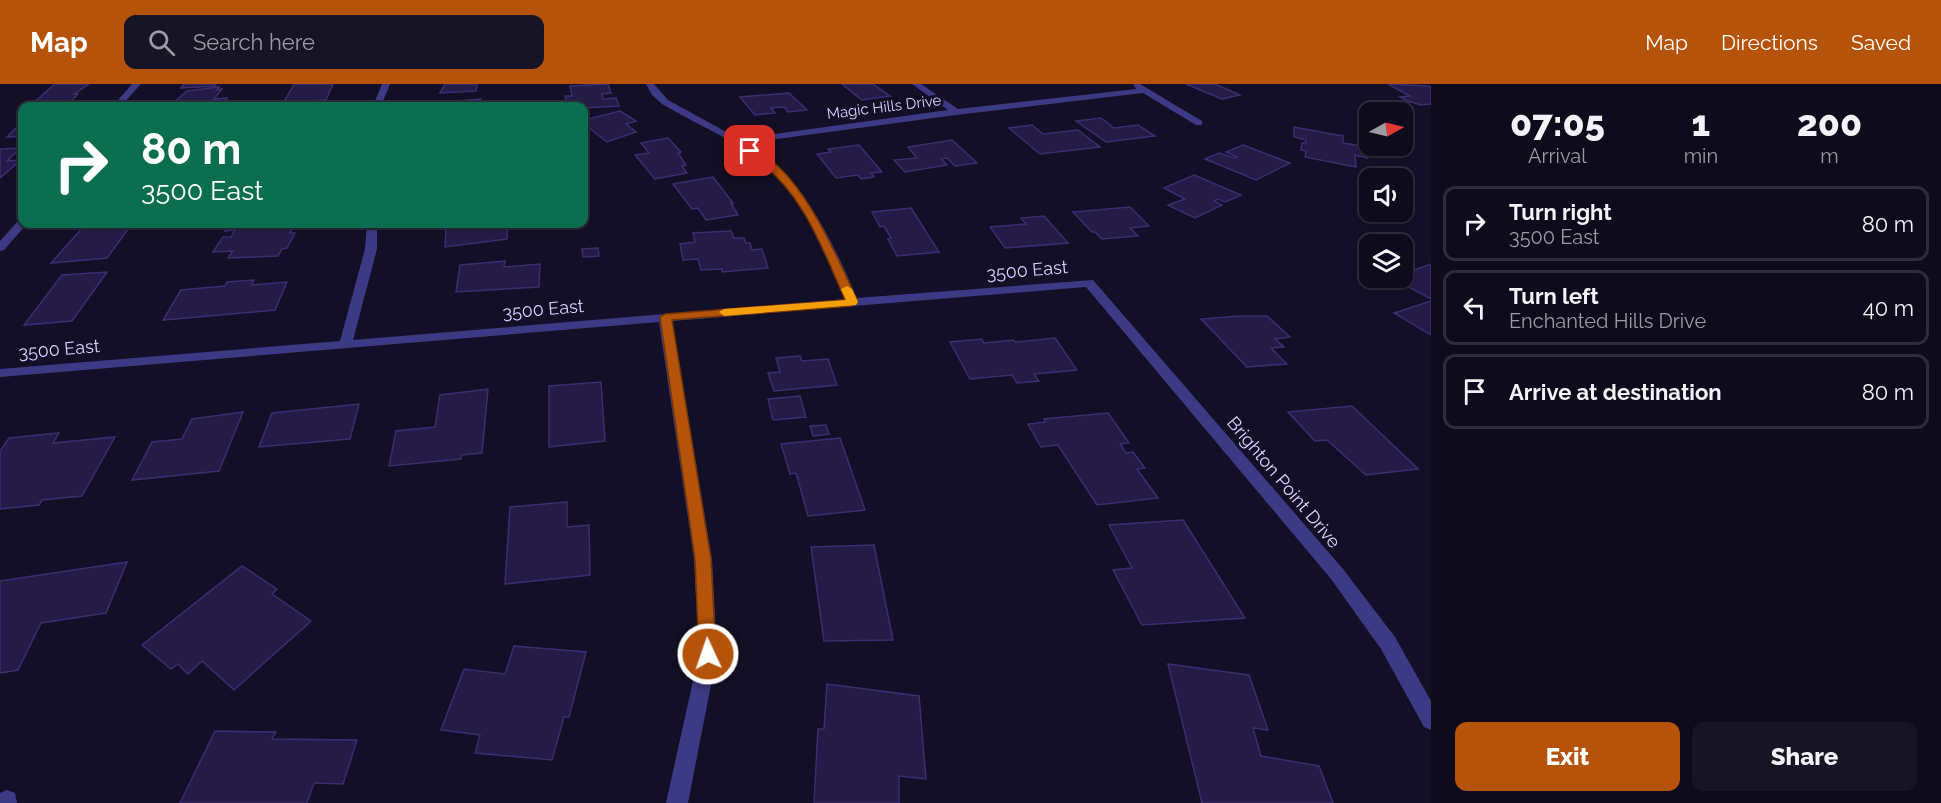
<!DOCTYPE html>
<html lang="en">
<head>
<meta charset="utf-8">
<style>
	body { margin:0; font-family:Raleway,sans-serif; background:#171425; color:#f1f3f6; height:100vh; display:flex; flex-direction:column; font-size:22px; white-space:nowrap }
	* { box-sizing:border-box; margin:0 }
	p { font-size:20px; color:#9b9ba3 }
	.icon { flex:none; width:33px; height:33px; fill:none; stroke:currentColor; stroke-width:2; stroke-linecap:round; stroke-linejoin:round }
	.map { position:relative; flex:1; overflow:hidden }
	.sheet { display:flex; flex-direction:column; background:#0e0b1c; width:510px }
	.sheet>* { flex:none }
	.hud { position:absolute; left:18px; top:18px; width:570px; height:126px; border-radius:12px; box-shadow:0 2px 4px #0004,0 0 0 2px #2e2b3b; background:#0b6e4f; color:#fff; overflow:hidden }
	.needle { width:39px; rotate:82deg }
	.buttons { position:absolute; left:1359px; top:18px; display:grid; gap:12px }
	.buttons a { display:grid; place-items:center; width:54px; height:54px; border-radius:12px; background:#0e0b1c; box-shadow:0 2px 4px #0004,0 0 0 2px #2e2b3b; font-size:30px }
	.pin { position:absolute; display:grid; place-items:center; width:51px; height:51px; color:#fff; margin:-26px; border-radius:12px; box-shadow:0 3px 9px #0006 }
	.me { position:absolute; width:66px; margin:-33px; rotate:357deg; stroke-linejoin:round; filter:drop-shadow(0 0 4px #0008) }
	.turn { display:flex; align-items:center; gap:21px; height:126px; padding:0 24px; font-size:27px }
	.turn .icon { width:78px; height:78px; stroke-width:2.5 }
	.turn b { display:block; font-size:42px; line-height:51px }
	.eta { display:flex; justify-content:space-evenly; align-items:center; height:102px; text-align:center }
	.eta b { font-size:36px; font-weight:800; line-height:42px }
	.cta { display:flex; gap:12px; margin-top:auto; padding:12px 24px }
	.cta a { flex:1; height:69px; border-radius:12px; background:#b45309; color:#fff; font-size:24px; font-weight:800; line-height:69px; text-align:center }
	.cta a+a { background:#171425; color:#f1f3f6 }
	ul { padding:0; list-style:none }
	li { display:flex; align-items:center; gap:18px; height:75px; margin:0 12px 9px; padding:0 12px; border:3px solid #2e2b3b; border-radius:12px }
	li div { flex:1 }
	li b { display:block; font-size:22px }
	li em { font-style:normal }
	header { display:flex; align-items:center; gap:36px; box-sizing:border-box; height:84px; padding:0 30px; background:#b45309; color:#fff }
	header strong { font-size:28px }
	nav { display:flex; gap:33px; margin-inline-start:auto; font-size:21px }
	.search { width:420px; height:54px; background:#171425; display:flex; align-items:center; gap:15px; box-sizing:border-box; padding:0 21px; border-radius:12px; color:#9b9ba3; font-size:22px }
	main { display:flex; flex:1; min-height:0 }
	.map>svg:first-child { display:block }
</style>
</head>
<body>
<header>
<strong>Map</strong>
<div class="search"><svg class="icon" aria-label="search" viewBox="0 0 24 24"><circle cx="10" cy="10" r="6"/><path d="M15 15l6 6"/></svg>Search here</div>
<nav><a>Map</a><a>Directions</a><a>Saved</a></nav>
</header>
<main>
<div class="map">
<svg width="1431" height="719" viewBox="0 0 1431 719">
	<rect width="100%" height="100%" fill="#130f26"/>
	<g fill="#241b47" stroke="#3b2d73" stroke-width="1.5">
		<path d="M 55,0 L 89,0 L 74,10 L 78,10 L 68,20 L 30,22 Z"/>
		<path d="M 184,0 L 216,0 L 215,2 L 181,4 Z"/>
		<path d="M 294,0 L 333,0 L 326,16 L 319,16 L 318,19 L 290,20 L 292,18 L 284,18 Z"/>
		<path d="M 445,0 L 477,0 L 476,7 L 440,9 Z"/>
		<path d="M 608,0 L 611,9 L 602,10 L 603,15 L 616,14 L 619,22 L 584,24 L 584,22 L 576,22 L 575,19 L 567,20 L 565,12 L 572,12 L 570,2 Z"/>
		<path d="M 842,0 L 873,0 L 890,12 L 862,16 Z"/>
		<path d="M 1186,0 L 1215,0 L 1240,11 L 1222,15 Z"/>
		<path d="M 1388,0 L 1427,2 L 1431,3 L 1431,20 L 1421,21 L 1408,17 L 1400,13 L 1410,12 Z"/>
		<path d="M 219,3 L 217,6 L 222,5 L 214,15 L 227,14 L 221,22 L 170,22 L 187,7 Z"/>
		<path d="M 789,9 L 807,26 L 788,28 L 784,23 L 771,24 L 775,29 L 755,31 L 740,13 Z"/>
		<path d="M 481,15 L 481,22 L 442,22 L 443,18 Z"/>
		<path d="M 620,27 L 636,37 L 626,40 L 636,48 L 607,58 L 584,40 L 584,36 Z"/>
		<path d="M 1101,34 L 1114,44 L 1138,41 L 1155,52 L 1106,58 L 1076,37 Z"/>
		<path d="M 22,38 L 22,52 L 7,53 Z"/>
		<path d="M 1032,41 L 1043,50 L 1078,46 L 1100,63 L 1040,70 L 1009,44 Z"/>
		<path d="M 1294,43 L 1343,52 L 1343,59 L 1367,63 L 1367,74 L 1355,71 L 1356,83 L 1305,73 L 1306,67 L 1301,66 L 1302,59 L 1306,59 L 1306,56 L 1294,53 Z"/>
		<path d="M 668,54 L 681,68 L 678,69 L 686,81 L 682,82 L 687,89 L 655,95 L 635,71 L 649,69 L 641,59 Z"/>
		<path d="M 952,56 L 977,79 L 955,82 L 947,74 L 941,75 L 947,81 L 905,88 L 894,76 L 917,74 L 908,63 Z"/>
		<path d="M 859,61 L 882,88 L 871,89 L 874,93 L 861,95 L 858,91 L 836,94 L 817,70 L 831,68 L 828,65 Z"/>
		<path d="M 1243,61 L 1290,79 L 1256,96 L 1205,75 L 1219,69 L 1234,74 L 1237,73 L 1226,68 Z"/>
		<path d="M 21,64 L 7,77 L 21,76 L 0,94 L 0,65 Z"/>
		<path d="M 1194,91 L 1241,111 L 1225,118 L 1218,115 L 1214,117 L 1222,121 L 1195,134 L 1168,121 L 1185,115 L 1164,104 Z"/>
		<path d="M 713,93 L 733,119 L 731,119 L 738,131 L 706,136 L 698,124 L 692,125 L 673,100 Z"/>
		<path d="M 1130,123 L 1149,142 L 1130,144 L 1138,152 L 1102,155 L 1095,148 L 1092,148 L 1073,128 Z"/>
		<path d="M 911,124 L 939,168 L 897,172 L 888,155 L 891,154 L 884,142 L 880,143 L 872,128 Z"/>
		<path d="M 1044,132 L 1068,159 L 1005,164 L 990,143 L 1026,140 L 1021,134 Z"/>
		<path d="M 86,140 L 132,140 L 107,174 L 51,179 Z"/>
		<path d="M 230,140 L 291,140 L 289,144 L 293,144 L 290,149 L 295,149 L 287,164 L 282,165 L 278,172 L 228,174 L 233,167 L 213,168 L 223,153 L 231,153 L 235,146 L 225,147 Z"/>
		<path d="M 470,140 L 508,140 L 507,155 L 445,163 L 446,145 L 470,142 Z"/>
		<path d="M 731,147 L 734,154 L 744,154 L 746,159 L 750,159 L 752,166 L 762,165 L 768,184 L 722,188 L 722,185 L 701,186 L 698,175 L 683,176 L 680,160 L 695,158 L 693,149 Z"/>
		<path d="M 598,164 L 599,172 L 583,173 L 582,165 Z"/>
		<path d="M 505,177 L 504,183 L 540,180 L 539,203 L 456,208 L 460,181 Z"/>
		<path d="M 1431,180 L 1431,215 L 1392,194 L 1402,194 L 1402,190 Z"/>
		<path d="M 107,188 L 72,237 L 24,241 L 62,191 Z"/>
		<path d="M 254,196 L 252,201 L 287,198 L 275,226 L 163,236 L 181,206 L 225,202 L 227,198 Z"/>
		<path d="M 1431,217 L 1431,251 L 1394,229 Z"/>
		<path d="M 1238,232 L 1267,232 L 1290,253 L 1275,255 L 1284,263 L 1271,264 L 1287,280 L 1247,283 L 1201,235 Z"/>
		<path d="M 1055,254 L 1077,286 L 1034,290 L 1039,297 L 1017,299 L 1012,291 L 970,295 L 950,258 L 982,255 L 984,259 L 1014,256 L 1015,258 Z"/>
		<path d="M 800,272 L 802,277 L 828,275 L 837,301 L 774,307 L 768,289 L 780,288 L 776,274 Z"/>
		<path d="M 601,298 L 605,357 L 549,363 L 549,302 Z"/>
		<path d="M 488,305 L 482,369 L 461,371 L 461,375 L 389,382 L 396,347 L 435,343 L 440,311 Z"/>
		<path d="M 800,312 L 806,333 L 773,336 L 768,315 Z"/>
		<path d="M 359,320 L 350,355 L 259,363 L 272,329 Z"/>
		<path d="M 1352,322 L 1418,385 L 1366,391 L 1327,356 L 1315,357 L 1288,328 Z"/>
		<path d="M 243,328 L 219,387 L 132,396 L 152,358 L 182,355 L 192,335 Z"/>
		<path d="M 1108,329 L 1129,359 L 1120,360 L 1126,369 L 1133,368 L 1145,384 L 1137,385 L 1158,414 L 1097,421 L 1058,361 L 1041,363 L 1028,340 L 1045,338 L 1044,335 Z"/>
		<path d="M 826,341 L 829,350 L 813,352 L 810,342 Z"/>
		<path d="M 59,349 L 53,359 L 115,353 L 82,412 L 42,416 L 39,421 L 0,425 L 0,367 L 9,354 Z"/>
		<path d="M 840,354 L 865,426 L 808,432 L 796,389 L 790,390 L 781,360 Z"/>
		<path d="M 567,418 L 567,443 L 589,441 L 590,491 L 505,500 L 510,423 Z"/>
		<path d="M 1183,436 L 1245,534 L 1142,541 L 1113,486 L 1132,484 L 1109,441 Z"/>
		<path d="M 874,461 L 893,556 L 824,557 L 811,463 Z"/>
		<path d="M 127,478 L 106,529 L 41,539 L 18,586 L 0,589 L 0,497 Z"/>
		<path d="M 242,482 L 277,505 L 272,510 L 311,537 L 234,606 L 202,577 L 188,590 L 178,580 L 171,585 L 142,561 Z"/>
		<path d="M 514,562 L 586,568 L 569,633 L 564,633 L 552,676 L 475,669 L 480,651 L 441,646 L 464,585 L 505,590 Z"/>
		<path d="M 1168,580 L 1249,591 L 1268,646 L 1253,644 L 1261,672 L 1319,682 L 1333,719 L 1202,719 Z"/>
		<path d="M 827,600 L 919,612 L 926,695 L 899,692 L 899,719 L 814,719 L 818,645 L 824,645 Z"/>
		<path d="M 215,647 L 276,648 L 272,655 L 357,656 L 343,700 L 314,699 L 307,719 L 180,719 Z"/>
	</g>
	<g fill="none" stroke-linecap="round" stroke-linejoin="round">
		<g fill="#3d3a85" fill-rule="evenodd">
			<path d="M 132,0 L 141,0 L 121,22 L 113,22 Z"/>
			<path d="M 382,0 L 390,0 L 381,22 L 373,22 Z"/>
			<path d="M 646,0 L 654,0 L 668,16 L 739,55 L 948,26 L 912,0 L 921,0 L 958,25 L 1136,5 L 1133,0 L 1140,0 L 1202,37 L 1202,41 L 1196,41 L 1143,9 L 956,31 L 747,59 C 804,95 831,154 857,214 L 1093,196 L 1343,485 L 1395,553 L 1431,617 L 1431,646 L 1424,643 L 1381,565 L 1331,495 L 1086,203 L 672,237 L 712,475 L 717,570 L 688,719 L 666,719 L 699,570 L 694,475 L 659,238 L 0,293 L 0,285 L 340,257 L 365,165 L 367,140 L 377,140 L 377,165 L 353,256 L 845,215 C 822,161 800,103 749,68 C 722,51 691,37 662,20 L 652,11 Z"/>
			<path d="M 22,136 L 22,140 L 27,140 L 26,141 L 4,166 L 0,167 L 0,157 L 18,137 Z"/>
			<path d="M 7,706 L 15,709 L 17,719 L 0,719 L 0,709 Z"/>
		</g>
	</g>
	<path fill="#b45309" stroke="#753606" stroke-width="1.5" d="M 750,64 C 800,82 837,173 858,218 L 852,222 L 672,236 L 711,475 L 716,570 L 714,575 L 708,577 L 701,575 L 699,570 L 695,475 L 660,233 L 665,230 L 845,216 C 822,162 800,101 747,69 L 746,67 Z"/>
	<path fill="#f59e0b" d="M 847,202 L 852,205 L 858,218 L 856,221 L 724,232 L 719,228 L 724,225 L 846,216 L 841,205 Z"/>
	<g text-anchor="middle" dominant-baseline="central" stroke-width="6" stroke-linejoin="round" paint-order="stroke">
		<g font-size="15" fill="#d9d4ff" stroke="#130f26">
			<text transform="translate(884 23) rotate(-7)">Magic Hills Drive</text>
		</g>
		<g font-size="18" fill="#d9d4ff" stroke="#130f26">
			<text transform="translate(1027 186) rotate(-5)">3500 East</text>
			<text transform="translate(543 225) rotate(-5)">3500 East</text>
			<text transform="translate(59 265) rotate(-5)">3500 East</text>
			<text transform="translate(1284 398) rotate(50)">Brighton Point Drive</text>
		</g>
	</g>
</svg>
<div class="buttons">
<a><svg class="needle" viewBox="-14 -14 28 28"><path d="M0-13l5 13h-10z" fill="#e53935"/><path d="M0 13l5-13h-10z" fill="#9b9ba3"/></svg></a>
<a><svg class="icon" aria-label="sound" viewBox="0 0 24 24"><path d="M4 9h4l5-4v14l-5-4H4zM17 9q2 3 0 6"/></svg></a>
<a><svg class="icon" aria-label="layers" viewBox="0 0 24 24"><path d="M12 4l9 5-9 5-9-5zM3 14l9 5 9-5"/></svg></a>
</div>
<div class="pin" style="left:750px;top:67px;background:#d93025"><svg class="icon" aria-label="arrive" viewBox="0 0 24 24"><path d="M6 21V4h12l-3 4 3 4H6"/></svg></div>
<svg class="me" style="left:708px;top:570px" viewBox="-20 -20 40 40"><circle r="17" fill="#b45309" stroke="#fff" stroke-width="3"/><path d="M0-11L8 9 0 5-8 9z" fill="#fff"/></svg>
<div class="hud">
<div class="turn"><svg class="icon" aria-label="right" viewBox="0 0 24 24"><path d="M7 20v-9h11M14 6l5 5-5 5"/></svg><div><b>80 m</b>3500 East</div></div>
</div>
</div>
<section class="sheet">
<div class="eta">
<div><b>07:05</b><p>Arrival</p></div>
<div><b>1</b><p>min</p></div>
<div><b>200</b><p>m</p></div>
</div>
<ul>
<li><svg class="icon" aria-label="right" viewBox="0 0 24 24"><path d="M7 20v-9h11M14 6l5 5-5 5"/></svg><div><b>Turn right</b><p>3500 East</p></div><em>80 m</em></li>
<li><svg class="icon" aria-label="left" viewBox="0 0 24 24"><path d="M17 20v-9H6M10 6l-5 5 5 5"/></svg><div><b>Turn left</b><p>Enchanted Hills Drive</p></div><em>40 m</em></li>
<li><svg class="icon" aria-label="arrive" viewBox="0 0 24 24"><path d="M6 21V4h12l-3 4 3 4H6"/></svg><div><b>Arrive at destination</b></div><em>80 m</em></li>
</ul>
<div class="cta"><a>Exit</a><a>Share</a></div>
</section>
</main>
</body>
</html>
